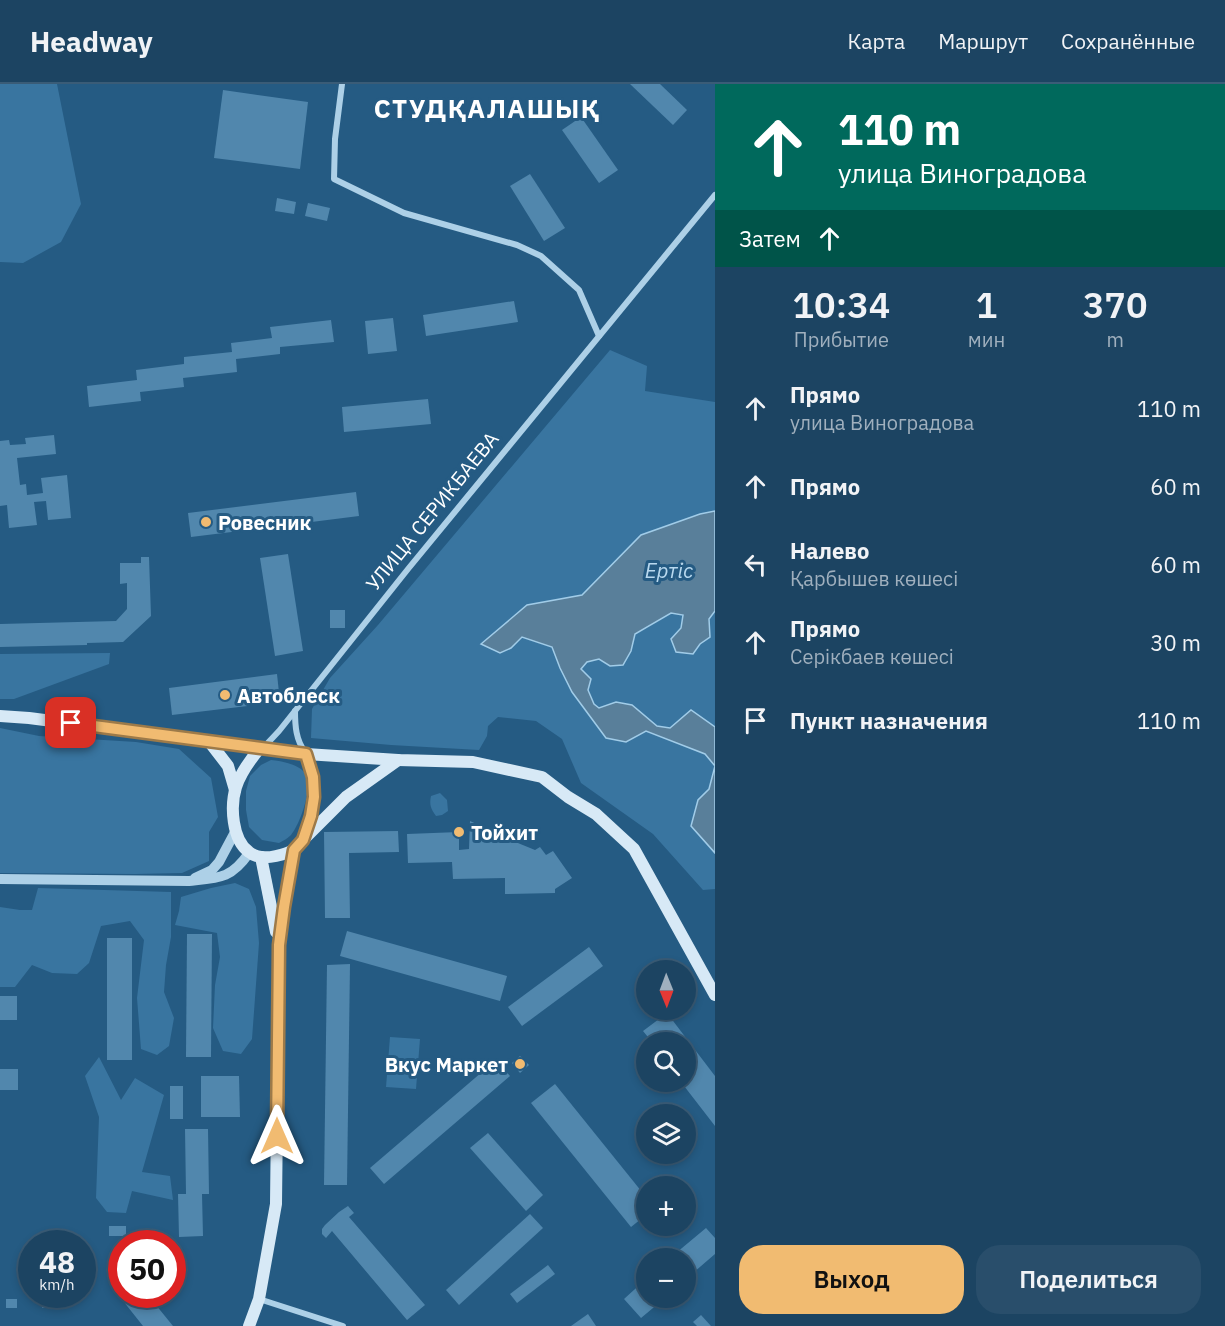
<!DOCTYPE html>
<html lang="ru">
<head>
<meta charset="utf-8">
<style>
	body { margin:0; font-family:"IBM Plex Sans",sans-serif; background:#294e6b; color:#f1f3f6; height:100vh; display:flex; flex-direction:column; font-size:22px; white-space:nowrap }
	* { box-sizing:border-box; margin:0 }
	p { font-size:20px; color:#a0b0be }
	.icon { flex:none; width:33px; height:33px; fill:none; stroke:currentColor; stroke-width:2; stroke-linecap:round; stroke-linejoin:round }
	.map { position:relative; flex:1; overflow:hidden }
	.drawer { display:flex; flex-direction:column; background:#1c4462; width:510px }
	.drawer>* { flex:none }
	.guide { background:#00695c; color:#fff; overflow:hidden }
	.needle { width:39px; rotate:179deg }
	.fabs { position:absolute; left:636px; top:876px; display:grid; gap:12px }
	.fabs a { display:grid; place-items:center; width:60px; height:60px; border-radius:50%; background:#1c4462; box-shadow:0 3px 9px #0003,0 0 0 2px #3a5c77; font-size:30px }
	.speed { position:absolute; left:18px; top:1146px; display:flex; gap:12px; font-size:30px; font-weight:700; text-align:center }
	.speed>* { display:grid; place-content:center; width:78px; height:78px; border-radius:50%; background:#1c4462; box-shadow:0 3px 9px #0003,0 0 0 2px #3a5c77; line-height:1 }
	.speed small { font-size:15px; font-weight:400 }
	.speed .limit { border:9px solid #d22; background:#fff; color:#111 }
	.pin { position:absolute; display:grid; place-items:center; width:51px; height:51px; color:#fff; margin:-26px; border-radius:12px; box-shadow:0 3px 9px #0006 }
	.me { position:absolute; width:66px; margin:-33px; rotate:0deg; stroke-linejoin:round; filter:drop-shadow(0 0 4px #0008) }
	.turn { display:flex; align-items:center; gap:21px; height:126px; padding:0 24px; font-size:27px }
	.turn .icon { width:78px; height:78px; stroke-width:2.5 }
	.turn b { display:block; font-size:42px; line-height:51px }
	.then { display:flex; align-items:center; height:57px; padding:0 24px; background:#0003; gap:12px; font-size:22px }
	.eta { display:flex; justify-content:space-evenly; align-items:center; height:102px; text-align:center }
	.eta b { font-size:36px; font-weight:600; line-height:42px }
	.primary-button { display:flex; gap:12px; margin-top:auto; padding:12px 24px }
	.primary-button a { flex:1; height:69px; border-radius:24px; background:#f1bb71; color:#111; font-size:24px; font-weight:600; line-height:69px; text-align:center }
	.primary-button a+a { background:#294e6b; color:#f1f3f6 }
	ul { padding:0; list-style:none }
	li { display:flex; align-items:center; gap:18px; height:78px; padding:0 24px }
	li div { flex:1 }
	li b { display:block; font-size:22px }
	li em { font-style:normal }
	header { display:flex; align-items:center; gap:36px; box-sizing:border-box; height:84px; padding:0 30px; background:#1c4462; border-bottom:2px solid #3a5c77 }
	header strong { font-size:28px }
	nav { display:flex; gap:33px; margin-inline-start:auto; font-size:21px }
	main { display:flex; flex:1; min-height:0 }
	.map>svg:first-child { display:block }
</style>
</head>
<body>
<header>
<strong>Headway</strong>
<nav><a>Карта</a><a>Маршрут</a><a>Сохранённые</a></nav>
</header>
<main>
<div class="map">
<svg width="715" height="1242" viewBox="0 0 715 1242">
	<rect width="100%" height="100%" fill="#255b83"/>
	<g fill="#3975a0">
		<path d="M 0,0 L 57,0 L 81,120 L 61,158 L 23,179 L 0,178 Z"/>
		<path d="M 610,266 L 647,282 L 645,307 L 715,318 L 715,427 L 700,430 L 641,451 L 582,511 L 527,521 L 511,564 L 521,553 L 552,563 L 561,586 L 626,658 L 646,646 L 705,670 L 715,682 L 709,705 L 698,716 L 691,742 L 715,769 L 715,805 L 703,806 L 653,750 L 581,699 L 562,655 L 536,637 L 498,633 L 488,642 L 487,652 L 479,666 L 391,661 L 311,654 L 312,625 L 330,594 L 378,541 Z"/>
		<path d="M 715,527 L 715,643 L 691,626 L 670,644 L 657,642 L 632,621 L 616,618 L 599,625 L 594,620 L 581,585 L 587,578 L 599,575 L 610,582 L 631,567 L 635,550 L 647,544 L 671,529 L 683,531 L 681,544 L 671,555 L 692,570 L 700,560 L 710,553 L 709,534 Z"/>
		<path d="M 110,569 L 109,580 L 14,615 L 0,615 L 0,570 Z"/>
		<path d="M 0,644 L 39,652 L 136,658 L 179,665 L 211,694 L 218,733 L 209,748 L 209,777 L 182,789 L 135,790 L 0,789 Z"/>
		<path d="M 271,676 C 281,677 298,680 305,689 C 314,702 300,740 291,751 C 288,754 283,757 279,759 L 262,756 L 249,743 L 246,726 L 246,707 L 250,692 L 261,681 Z"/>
		<path d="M 440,709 L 447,716 L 448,727 L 442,731 L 436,732 C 431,725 429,721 431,712 Z"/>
		<path d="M 235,799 L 249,805 L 256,823 L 259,859 L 252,955 L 241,970 L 223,967 L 213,944 L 215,901 L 220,873 L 217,849 L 175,841 L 179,827 L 181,813 L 211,804 Z"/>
		<path d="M 38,804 L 171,808 L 171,853 L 166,881 L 164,908 L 174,934 L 169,962 L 157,971 L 141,965 L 137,914 L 144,856 L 130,837 L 101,842 L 89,879 L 77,890 L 52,889 L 32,881 L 15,903 L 0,903 L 0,823 L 20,826 L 32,826 Z"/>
		<path d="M 390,953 L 420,955 L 416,1005 L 386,1003 Z"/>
		<path d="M 99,973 L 121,1016 L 135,994 L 164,1011 L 142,1088 L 170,1092 L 173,1116 L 132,1107 L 126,1129 L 107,1128 L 96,1114 L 99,1033 L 85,992 Z"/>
	</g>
	<path fill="#597f9a" stroke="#a1cce8" stroke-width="1.5" d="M 715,427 L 715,527 L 709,535 L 710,553 L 700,560 L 693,570 L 676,568 L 671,555 L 681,544 L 683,531 L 671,529 L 635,550 L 631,567 L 623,581 L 610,582 L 599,575 L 587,578 L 581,585 L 591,595 L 588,606 L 594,620 L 599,624 L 616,618 L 632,621 L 657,642 L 670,644 L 691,626 L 715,643 L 715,769 L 691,742 L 698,716 L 709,705 L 715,682 L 705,670 L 646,647 L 626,658 L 606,654 L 572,608 L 560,584 L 552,563 L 522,553 L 511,564 L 500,569 L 481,560 L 527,521 L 582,511 L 641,451 L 700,430 Z"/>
	<g fill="#5187ad">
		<path d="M 630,0 L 660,0 L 687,26 L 673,41 Z"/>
		<path d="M 223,6 L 308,18 L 300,85 L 214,74 Z"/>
		<path d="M 581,33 L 618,86 L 599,99 L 562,46 Z"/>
		<path d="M 530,90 L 565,144 L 544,157 L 510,102 Z"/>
		<path d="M 277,114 L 296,118 L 294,130 L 275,127 Z"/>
		<path d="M 308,119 L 330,124 L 327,137 L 305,132 Z"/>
		<path d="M 514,217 L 518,238 L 426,252 L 423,231 Z"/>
		<path d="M 393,234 L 397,267 L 368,270 L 365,237 Z"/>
		<path d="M 331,236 L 334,258 L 280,263 L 280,270 L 236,275 L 237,288 L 183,294 L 184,303 L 140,308 L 141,317 L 89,323 L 87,302 L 137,296 L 136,286 L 184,280 L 184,273 L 232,268 L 231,259 L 272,254 L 270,243 Z"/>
		<path d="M 428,315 L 431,340 L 344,348 L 342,323 Z"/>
		<path d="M 54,351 L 56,370 L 17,374 L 20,401 L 26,400 L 27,411 L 43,409 L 41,394 L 67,391 L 71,434 L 48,436 L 46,417 L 34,418 L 37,441 L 9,444 L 7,421 L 0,422 L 0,357 L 9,356 L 10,361 L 26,360 L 25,354 Z"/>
		<path d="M 356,408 L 359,432 L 191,453 L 188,429 Z"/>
		<path d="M 288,470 L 303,567 L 275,572 L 260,474 Z"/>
		<path d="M 141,473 L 149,473 L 151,532 L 123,558 L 87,559 L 87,561 L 0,563 L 0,540 L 116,537 L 127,525 L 127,499 L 120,500 L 120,479 L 141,479 Z"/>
		<rect x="330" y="526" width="15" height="18"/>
		<path d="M 277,590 L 280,618 L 172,631 L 169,604 Z"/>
		<path d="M 470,737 L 505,753 L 508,749 L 513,757 L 535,766 L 540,763 L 546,771 L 553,767 L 572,794 L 555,805 L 555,809 L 505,810 L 505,794 L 453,795 L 452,778 L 408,779 L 407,750 L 459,748 L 459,766 L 469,765 Z"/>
		<path d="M 398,747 L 399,768 L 349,769 L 350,834 L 325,834 L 324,748 Z"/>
		<path d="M 347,847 L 507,892 L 500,917 L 340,872 Z"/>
		<path d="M 187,850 L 212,850 L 211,973 L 186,973 Z"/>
		<rect x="107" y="854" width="25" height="122"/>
		<path d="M 589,863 L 603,882 L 522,942 L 508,923 Z"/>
		<path d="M 350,880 L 347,1101 L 324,1101 L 327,881 Z"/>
		<rect x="0" y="912" width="17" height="24"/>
		<path d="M 667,929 L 715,992 L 715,1042 L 681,998 L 686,998 L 686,958 L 652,958 L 643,947 Z"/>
		<path d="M 520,972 L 529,981 L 520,989 L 512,979 Z"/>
		<path d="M 496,976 L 510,992 L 384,1100 L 370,1084 Z"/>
		<rect x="0" y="985" width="18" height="21"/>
		<path d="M 201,992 L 239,992 L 240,1033 L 201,1033 Z"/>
		<path d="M 555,1000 L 646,1113 L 646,1131 L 631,1143 L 531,1019 Z"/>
		<rect x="170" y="1002" width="13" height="33"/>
		<path d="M 185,1045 L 208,1045 L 209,1110 L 202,1110 L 203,1152 L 179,1153 L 178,1110 L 186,1110 Z"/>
		<path d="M 488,1049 L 543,1111 L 526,1127 L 470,1064 Z"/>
		<path d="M 348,1122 L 354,1129 L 349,1133 L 425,1221 L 407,1236 L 332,1147 L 326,1154 L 322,1150 L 322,1145 L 325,1141 L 339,1128 Z"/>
		<path d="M 530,1130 L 543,1144 L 459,1221 L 446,1206 Z"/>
		<rect x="109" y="1142" width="17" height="10"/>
		<path d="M 706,1144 L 715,1154 L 715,1170 L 686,1195 L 686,1174 L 670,1174 Z"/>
		<path d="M 548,1181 L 555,1190 L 517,1219 L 510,1210 Z"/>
		<path d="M 646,1195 L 646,1214 L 665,1214 L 641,1234 L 624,1215 Z"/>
		<path d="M 122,1203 L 122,1210 L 147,1210 L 173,1242 L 143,1242 L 116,1208 Z"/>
		<rect x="6" y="1215" width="11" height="9"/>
		<rect x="42" y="1216" width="11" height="8"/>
		<path d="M 588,1230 L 596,1242 L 571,1242 Z"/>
		<path d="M 701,1231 L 711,1242 L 697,1242 L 693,1238 Z"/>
	</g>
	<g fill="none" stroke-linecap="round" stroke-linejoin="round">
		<g stroke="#add0e7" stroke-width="6">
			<path d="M 342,0 L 335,55 L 334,95 L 404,129 L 517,161 L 541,172 L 579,206 L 599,252"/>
			<path d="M 295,627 C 295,642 296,656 305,668"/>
			<path d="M 263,664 L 279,647 L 408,485 L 715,111"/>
			<path d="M 259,1215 L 343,1242"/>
		</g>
		<g stroke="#add0e7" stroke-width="10">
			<path d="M 195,794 L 212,786 L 219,778 L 235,748"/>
			<path d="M 0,795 L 189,797 C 219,794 231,795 249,769"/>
		</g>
		<g stroke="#d7e9f6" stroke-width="12">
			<path d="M 0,632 L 29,634 L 306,670 L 398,676 L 473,678 L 542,693 L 568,713 L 596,730 L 634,765 L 715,911"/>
			<path d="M 208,656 L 228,682 L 235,706"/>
			<path d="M 260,664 C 250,676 241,688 236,703 C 230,722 232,756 249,768 C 256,774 267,774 276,772 C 281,771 289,769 293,766 C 311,755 316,712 312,693 C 311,685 308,678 306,670"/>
			<path d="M 306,753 L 346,713 L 398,676"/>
			<path d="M 261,773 L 276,848"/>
			<path d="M 249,1242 L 259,1215 L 276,1120 L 279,861 L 284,823 L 294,766"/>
		</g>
	</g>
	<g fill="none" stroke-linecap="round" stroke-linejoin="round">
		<defs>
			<path id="route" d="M 71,639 L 306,670 L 313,693 L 314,713 L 311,732 L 303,756 L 294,766 L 284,823 L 279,861 L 277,1052"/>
		</defs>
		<use href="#route" stroke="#9d7a49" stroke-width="15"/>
		<use href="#route" stroke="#f1bb71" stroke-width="10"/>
	</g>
	<g fill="#f1bb71" stroke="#255b83" stroke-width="2">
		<circle cx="206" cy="438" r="6"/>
		<circle cx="225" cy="611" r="6"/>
		<circle cx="459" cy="748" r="6"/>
		<circle cx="520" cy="980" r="6"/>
	</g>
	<g text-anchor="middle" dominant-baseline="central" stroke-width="6" stroke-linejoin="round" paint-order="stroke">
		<g font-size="20" fill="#fff" stroke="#255b83">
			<text transform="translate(432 427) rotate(-51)">УЛИЦА СЕРИКБАЕВА</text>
		</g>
		<g font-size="20" font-weight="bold" fill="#fff" stroke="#255b83" text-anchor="start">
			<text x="218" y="438">Ровесник</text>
			<text x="237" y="611">Автоблеск</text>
			<text x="471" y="748">Тойхит</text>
			<text x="508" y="980" text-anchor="end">Вкус Маркет</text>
		</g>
		<g font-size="21" font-style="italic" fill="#b9d9ef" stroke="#255b83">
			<text x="669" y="486">Ертіс</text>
		</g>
		<g font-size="26" font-weight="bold" letter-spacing="1.5" fill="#fff" stroke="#255b83">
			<text x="487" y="24">СТУДҚАЛАШЫҚ</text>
		</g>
	</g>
</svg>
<div class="fabs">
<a><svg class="needle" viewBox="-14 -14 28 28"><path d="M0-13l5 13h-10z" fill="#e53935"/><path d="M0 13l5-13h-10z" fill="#a0b0be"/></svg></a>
<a><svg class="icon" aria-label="search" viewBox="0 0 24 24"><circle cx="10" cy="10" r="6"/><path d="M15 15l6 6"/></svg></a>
<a><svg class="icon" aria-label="layers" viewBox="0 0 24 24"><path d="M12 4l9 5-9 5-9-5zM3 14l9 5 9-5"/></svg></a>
<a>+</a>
<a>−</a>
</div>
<div class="speed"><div>48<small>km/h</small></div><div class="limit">50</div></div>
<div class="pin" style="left:71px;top:639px;background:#d93025"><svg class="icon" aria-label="arrive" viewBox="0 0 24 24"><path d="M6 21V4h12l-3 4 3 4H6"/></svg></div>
<svg class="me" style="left:277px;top:1052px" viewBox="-20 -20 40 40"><path d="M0-17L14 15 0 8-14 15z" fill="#f1bb71" stroke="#fff" stroke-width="4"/></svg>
</div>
<section class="drawer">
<div class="guide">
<div class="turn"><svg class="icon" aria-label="ahead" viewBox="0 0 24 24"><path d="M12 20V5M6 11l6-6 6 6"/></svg><div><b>110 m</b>улица Виноградова</div></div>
<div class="then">Затем<svg class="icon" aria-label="ahead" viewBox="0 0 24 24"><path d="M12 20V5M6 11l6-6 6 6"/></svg></div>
</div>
<div class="eta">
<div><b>10:34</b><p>Прибытие</p></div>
<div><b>1</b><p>мин</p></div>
<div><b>370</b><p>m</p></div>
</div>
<ul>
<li><svg class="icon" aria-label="ahead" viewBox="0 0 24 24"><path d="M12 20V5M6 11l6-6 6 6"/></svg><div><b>Прямо</b><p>улица Виноградова</p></div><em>110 m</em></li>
<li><svg class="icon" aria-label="ahead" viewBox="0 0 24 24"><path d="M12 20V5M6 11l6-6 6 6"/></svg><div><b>Прямо</b></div><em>60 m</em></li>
<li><svg class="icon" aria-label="left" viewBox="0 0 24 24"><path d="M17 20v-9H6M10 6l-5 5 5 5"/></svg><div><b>Налево</b><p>Қарбышев көшесі</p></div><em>60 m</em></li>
<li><svg class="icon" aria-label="ahead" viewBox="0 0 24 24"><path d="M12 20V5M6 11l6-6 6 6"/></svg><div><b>Прямо</b><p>Серікбаев көшесі</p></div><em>30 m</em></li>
<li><svg class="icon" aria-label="arrive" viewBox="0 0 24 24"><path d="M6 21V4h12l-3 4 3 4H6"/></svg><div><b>Пункт назначения</b></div><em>110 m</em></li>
</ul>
<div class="primary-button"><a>Выход</a><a>Поделиться</a></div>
</section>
</main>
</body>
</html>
